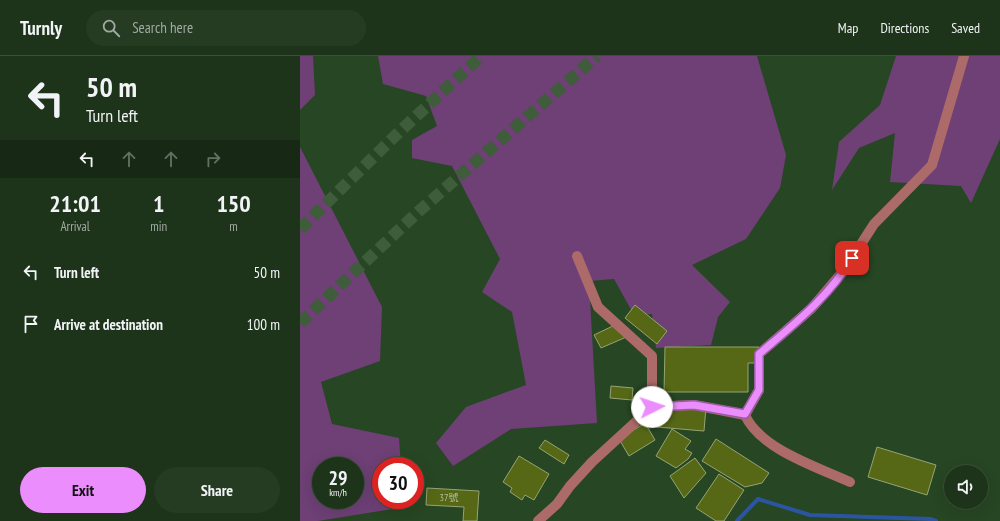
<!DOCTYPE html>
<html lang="en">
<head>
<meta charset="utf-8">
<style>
	body { margin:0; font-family:"PT Sans Narrow","Noto Sans TC",sans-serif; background:#253c23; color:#f1f3f6; height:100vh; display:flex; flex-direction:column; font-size:15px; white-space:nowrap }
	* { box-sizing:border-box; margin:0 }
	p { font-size:13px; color:#a0aaa2 }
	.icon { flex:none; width:22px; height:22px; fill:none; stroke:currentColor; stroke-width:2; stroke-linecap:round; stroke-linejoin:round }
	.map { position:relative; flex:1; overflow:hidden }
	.details { display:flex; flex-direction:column; background:#1d341a; width:300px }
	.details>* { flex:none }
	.hud { background:#1d341a; color:#f1f3f6; overflow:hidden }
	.controls { position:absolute; left:644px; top:409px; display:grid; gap:8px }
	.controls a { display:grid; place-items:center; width:44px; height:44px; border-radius:50%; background:#1d341a; box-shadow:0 4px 16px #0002,0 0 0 1px #3b4f39; font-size:20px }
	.speed { position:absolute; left:12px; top:401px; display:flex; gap:8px; font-size:20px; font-weight:700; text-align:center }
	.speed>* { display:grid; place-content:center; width:52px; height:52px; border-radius:50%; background:#1d341a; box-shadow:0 4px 16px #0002,0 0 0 1px #3b4f39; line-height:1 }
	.speed small { font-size:10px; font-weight:400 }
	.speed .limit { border:6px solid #d22; background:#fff; color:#111 }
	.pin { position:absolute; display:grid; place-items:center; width:34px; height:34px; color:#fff; margin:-17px; border-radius:8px; box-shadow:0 2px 6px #0006 }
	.me { position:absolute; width:44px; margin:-22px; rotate:86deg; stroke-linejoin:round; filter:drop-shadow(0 0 3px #0008) }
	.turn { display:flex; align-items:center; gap:14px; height:84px; padding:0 20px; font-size:18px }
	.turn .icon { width:52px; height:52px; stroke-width:2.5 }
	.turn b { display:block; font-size:28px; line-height:34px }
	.lanes { display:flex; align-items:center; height:38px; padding:0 20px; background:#0003; justify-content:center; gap:20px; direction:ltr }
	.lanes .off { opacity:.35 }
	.eta { display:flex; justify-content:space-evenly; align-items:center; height:68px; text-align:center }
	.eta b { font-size:24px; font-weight:700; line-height:28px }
	.action { display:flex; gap:8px; margin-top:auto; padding:8px 20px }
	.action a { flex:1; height:46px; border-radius:24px; background:#eb8dfc; color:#111; font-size:16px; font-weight:700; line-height:46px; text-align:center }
	.action a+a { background:#253c23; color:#f1f3f6 }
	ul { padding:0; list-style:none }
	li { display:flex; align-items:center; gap:12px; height:52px; padding:0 20px }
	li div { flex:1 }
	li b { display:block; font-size:15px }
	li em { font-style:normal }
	header { display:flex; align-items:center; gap:24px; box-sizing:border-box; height:56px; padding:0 20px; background:#1d341a; border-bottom:1px solid #3b4f39 }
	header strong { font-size:19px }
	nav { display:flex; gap:22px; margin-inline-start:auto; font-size:14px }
	.search { width:280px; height:36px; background:#253c23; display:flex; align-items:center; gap:10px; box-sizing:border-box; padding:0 14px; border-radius:22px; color:#a0aaa2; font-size:15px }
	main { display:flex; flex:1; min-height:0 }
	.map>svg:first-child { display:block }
</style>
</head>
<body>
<header>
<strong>Turnly</strong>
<div class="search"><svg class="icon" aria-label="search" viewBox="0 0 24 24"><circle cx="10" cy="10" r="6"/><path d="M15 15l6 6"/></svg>Search here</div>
<nav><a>Map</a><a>Directions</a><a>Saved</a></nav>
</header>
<main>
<section class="details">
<div class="hud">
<div class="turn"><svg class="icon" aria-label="left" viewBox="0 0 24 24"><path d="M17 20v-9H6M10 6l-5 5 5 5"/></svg><div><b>50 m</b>Turn left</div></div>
<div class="lanes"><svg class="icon" aria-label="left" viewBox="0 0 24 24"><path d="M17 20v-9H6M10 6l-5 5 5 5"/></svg><svg class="icon off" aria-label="ahead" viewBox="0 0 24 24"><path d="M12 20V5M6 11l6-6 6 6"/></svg><svg class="icon off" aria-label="ahead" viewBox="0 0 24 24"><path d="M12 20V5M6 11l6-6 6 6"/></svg><svg class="icon off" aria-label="right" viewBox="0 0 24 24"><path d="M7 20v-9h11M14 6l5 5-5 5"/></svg></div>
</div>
<div class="eta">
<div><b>21:01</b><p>Arrival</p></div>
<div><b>1</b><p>min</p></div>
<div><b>150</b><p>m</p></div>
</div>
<ul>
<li><svg class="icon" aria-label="left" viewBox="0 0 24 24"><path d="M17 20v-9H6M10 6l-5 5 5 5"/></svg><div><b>Turn left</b></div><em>50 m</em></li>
<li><svg class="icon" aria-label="arrive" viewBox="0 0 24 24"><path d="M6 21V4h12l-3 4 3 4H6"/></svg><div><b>Arrive at destination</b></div><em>100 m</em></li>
</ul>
<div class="action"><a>Exit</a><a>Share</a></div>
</section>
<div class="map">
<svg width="700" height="465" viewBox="0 0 700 465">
	<rect width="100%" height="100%" fill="#274623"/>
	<g fill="#6e4076" fill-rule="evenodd">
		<path d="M 0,0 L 13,0 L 15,39 L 0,54 Z"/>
		<path d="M 78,0 L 457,0 L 486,99 L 480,132 L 446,183 L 392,209 L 430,246 L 418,261 L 411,289 L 356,292 L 352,258 L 334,259 L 314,223 L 289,225 L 297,367 L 211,373 L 153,410 L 136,387 L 166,351 L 226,329 L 212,256 L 182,236 L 200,203 L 152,110 L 112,102 L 112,84 L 137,70 L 126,40 L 83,28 Z"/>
		<path d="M 596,0 L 700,0 L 700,83 L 671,147 L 661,130 L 590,126 L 595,77 L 559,92 L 532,134 L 539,86 L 580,49 Z"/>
		<path d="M 0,91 L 82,251 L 80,305 L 21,326 L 32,368 L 99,382 L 101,410 L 81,410 L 81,444 L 105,444 L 105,451 L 18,465 L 0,465 ZM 21,410 L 55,410 L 55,444 L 21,444 Z"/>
	</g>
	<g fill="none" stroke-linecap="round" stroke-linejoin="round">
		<path stroke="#2c55a1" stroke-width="4" d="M 437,465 L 458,443 L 510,459 L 630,463 L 636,465"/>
	</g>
	<g fill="#566716" stroke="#96a474">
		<path d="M 335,249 L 367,275 L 357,288 L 325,262 Z"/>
		<path d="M 317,268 L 331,279 L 301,292 L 294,279 Z"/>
		<path d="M 365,291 L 459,291 L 459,307 L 448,307 L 448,336 L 364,336 Z"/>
		<path d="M 311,330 L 333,332 L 332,344 L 310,342 Z"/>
		<path d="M 359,346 L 406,351 L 404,375 L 357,371 Z"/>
		<path d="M 345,367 L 355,384 L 329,400 L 319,383 Z"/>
		<path d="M 372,373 L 391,385 L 385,393 L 392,397 L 388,403 L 376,412 L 356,400 Z"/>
		<path d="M 416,383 L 469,417 L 462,427 L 445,431 L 402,405 Z"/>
		<path d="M 245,384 L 269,399 L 264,408 L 239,392 Z"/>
		<path d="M 577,391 L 636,409 L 627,439 L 568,421 Z"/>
		<path d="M 219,400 L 249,418 L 234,444 L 225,439 L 222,444 L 210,436 L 212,432 L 203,426 Z"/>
		<path d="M 395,402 L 406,417 L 384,442 L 370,420 Z"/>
		<path d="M 419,418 L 444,434 L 424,465 L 416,465 L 396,452 Z"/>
		<path d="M 127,432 L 179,435 L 177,465 L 163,465 L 164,451 L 126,449 Z"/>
	</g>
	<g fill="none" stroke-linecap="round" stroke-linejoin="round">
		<g stroke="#3f5c3b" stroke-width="12" stroke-dasharray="12 6" stroke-linecap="butt">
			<path d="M 0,173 L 96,79 L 181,0"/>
			<path d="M 0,267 L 118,156 L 297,0"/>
		</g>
		<g stroke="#ac6a68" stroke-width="10">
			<path d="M 277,200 L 298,251 L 352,300 L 352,351"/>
			<path d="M 445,359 L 459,334 L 459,298 L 511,253 L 545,213 L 574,168 L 632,109 L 664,0"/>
			<path d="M 445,359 C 460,393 517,411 550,426"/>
			<path d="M 238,465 L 257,448 L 270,430 L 292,406 L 352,351 L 394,349 L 445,359"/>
		</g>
	</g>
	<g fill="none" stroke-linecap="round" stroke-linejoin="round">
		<defs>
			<path id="route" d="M 352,351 L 394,349 L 445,358 L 459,334 L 459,298 C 493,269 529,241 552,202"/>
		</defs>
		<use href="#route" stroke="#995ca4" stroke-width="10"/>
		<use href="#route" stroke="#eb8dfc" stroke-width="7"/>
	</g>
	<g text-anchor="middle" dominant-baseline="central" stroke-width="4" stroke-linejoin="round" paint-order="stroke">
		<g font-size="10" fill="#acbd99">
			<text x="149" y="441">37號</text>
		</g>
	</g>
</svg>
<div class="controls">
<a><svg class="icon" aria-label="sound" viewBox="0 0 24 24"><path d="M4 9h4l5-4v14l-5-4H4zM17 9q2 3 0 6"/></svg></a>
</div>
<div class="speed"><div>29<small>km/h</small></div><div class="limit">30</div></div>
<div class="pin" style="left:552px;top:202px;background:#d93025"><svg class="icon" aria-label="arrive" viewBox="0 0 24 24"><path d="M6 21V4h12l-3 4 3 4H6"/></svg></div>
<svg class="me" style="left:352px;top:351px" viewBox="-20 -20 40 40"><circle r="19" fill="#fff"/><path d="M0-13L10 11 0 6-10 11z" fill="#eb8dfc"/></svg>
</div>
</main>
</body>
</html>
